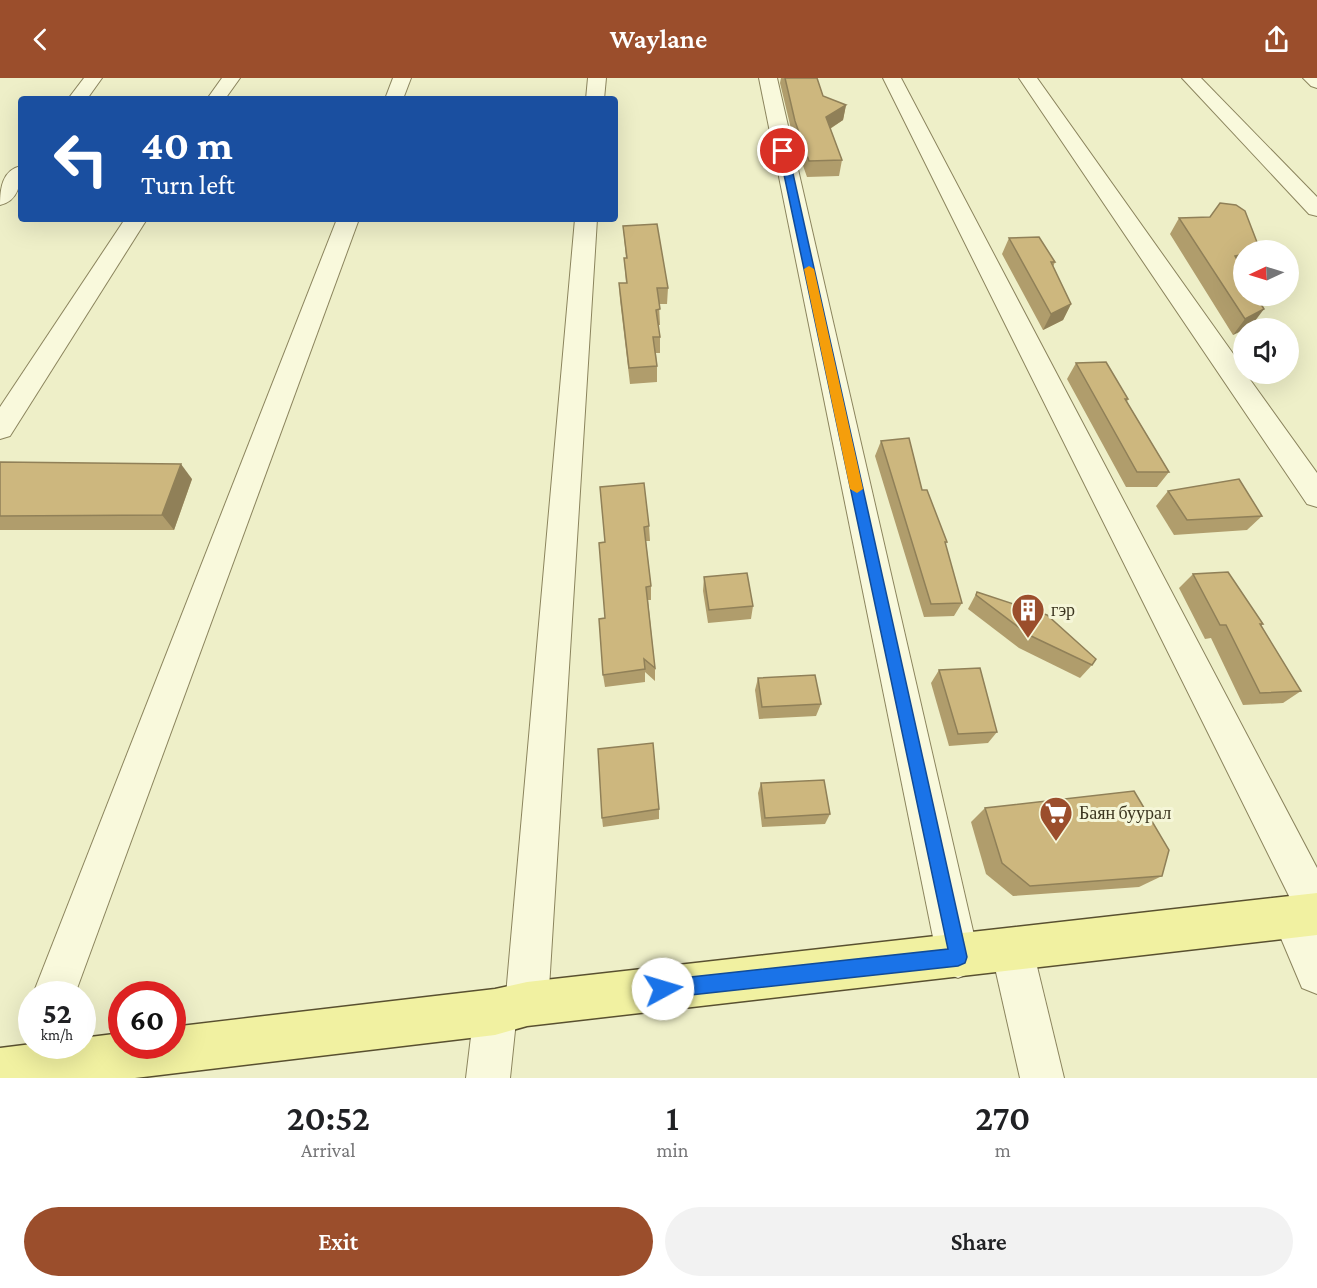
<!DOCTYPE html>
<html lang="en">
<head>
<meta charset="utf-8">
<style>
	body { margin:0; font-family:"Crimson Pro",serif; background:#f2f2f2; color:#202124; height:100vh; display:flex; flex-direction:column; font-size:22px; white-space:nowrap }
	* { box-sizing:border-box; margin:0 }
	p { font-size:20px; color:#757577 }
	.icon { flex:none; width:33px; height:33px; fill:none; stroke:currentColor; stroke-width:2; stroke-linecap:round; stroke-linejoin:round }
	.map { position:relative; height:1000px; overflow:hidden }
	.sheet { display:flex; flex-direction:column; background:#fff; flex:1 }
	.sheet>* { flex:none }
	.guide { position:absolute; left:18px; top:18px; width:600px; height:126px; border-radius:6px; box-shadow:0 6px 24px #0002; background:#1a4fa0; color:#fff; overflow:hidden }
	.needle { width:39px; rotate:266deg }
	.buttons { position:absolute; left:1233px; top:162px; display:grid; gap:12px }
	.buttons a { display:grid; place-items:center; width:66px; height:66px; border-radius:50%; background:#fff; box-shadow:0 6px 24px #0002; font-size:30px }
	.speed { position:absolute; left:18px; top:903px; display:flex; gap:12px; font-size:30px; font-weight:700; text-align:center }
	.speed>* { display:grid; place-content:center; width:78px; height:78px; border-radius:50%; background:#fff; box-shadow:0 6px 24px #0002; line-height:1 }
	.speed small { font-size:15px; font-weight:400 }
	.speed .limit { border:9px solid #d22; background:#fff; color:#111 }
	.pin { position:absolute; display:grid; place-items:center; width:51px; height:51px; color:#fff; margin:-26px; border:3px solid #fff; border-radius:50%; box-shadow:0 2px 6px #0007 }
	.me { position:absolute; width:66px; margin:-33px; rotate:84deg; stroke-linejoin:round; filter:drop-shadow(0 0 4px #0008) }
	.turn { display:flex; align-items:center; gap:21px; height:126px; padding:0 24px; font-size:27px }
	.turn .icon { width:78px; height:78px; stroke-width:2.5 }
	.turn b { display:block; font-size:42px; line-height:51px }
	.eta { display:flex; justify-content:space-evenly; align-items:center; height:102px; text-align:center }
	.eta b { font-size:36px; font-weight:600; line-height:42px }
	.button { display:flex; gap:12px; margin-top:auto; padding:12px 24px }
	.button a { flex:1; height:69px; border-radius:36px; background:#9b4e2c; color:#fff; font-size:24px; font-weight:600; line-height:69px; text-align:center }
	.button a+a { background:#f2f2f2; color:#202124 }
	header { display:flex; justify-content:space-between; align-items:center; height:78px; padding:0 24px; background:#9b4e2c; color:#fff; font-size:27px; font-weight:600 }
	.map>svg:first-child { display:block }
</style>
</head>
<body>
<header><svg class="icon" aria-label="back" viewBox="0 0 24 24"><path d="M15 5l-7 7 7 7"/></svg>Waylane<svg class="icon" aria-label="share" viewBox="0 0 24 24"><path d="M12 15V3M7 8l5-5 5 5M5 13v7h14v-7"/></svg></header>
<div class="map">
<svg width="1317" height="1000" viewBox="0 0 1317 1000">
	<rect width="100%" height="100%" fill="#eeefc8"/>
	<g fill="none" stroke-linecap="round" stroke-linejoin="round">
		<defs>
			<g id="street">
				<path d="M 84,0 L 102,0 L 87,21 L 68,21 Z"/>
				<path d="M 222,0 L 240,0 L 225,21 L 207,21 Z"/>
				<path d="M 393,0 L 411,0 L 403,21 L 385,21 Z"/>
				<path d="M 588,0 L 606,0 L 604,21 L 586,21 Z"/>
				<path d="M 759,0 L 777,0 L 979,879 L 973,894 L 958,900 L 943,894 L 937,879 Z"/>
				<path d="M 883,0 L 901,0 L 1317,790 L 1317,916 L 1302,910 L 1272,839 L 1278,825 L 1290,820 Z"/>
				<path d="M 1019,0 L 1037,0 L 1244,291 L 1244,296 L 1246,296 L 1317,395 L 1317,429 L 1307,426 Z"/>
				<path d="M 1182,0 L 1201,0 L 1317,119 L 1317,138 L 1309,136 Z"/>
				<path d="M 1303,0 L 1317,0 L 1317,10 L 1311,8 Z"/>
				<path d="M 21,88 C 21,104 19,123 0,127 C 0,111 2,92 21,88 Z"/>
				<path d="M 125,141 L 147,141 L 10,358 L 0,361 L 0,329 Z"/>
				<path d="M 337,141 L 359,141 L 75,916 L 33,916 Z"/>
				<path d="M 575,141 L 597,141 L 548,926 L 542,941 L 527,947 L 516,943 L 510,1000 L 466,1000 L 474,934 L 480,919 L 495,913 L 506,917 Z"/>
				<path d="M 1012,851 L 1027,857 L 1033,872 L 1064,1000 L 1020,1000 L 991,872 L 997,857 Z"/>
			</g>
			<path id="primary" d="M 1317,815 L 1317,857 L 527,948 L 495,957 L 135,1000 L 0,1000 L 0,970 L 32,966 L 82,968 L 82,960 L 122,955 L 122,968 L 172,968 L 172,949 L 495,911 L 527,904 Z"/>
		</defs>
		<use href="#street" stroke="#8b845d" stroke-width="2"/>
		<use href="#primary" stroke="#595030" stroke-width="3"/>
		<use href="#street" fill="#f9f9dc" fill-rule="evenodd"/>
		<use href="#primary" fill="#f1f1a1" fill-rule="evenodd"/>
	</g>
	<g fill="#b09d6c">
		<path d="M 781,0 L 817,0 L 823,18 L 846,27 L 843,42 L 830,51 L 842,82 L 839,98 L 807,99 L 793,59 L 780,5 Z"/>
		<path d="M 1179,140 L 1244,172 L 1244,190 L 1241,190 L 1252,247 L 1246,250 L 1244,250 L 1233,257 L 1170,156 Z"/>
		<path d="M 623,148 L 668,210 L 667,226 L 659,226 L 660,247 L 658,247 L 660,259 L 660,275 L 656,275 L 657,288 L 657,304 L 630,306 L 620,222 L 619,205 L 626,205 L 624,180 L 626,180 Z"/>
		<path d="M 1009,160 L 1055,184 L 1053,189 L 1071,226 L 1063,242 L 1043,252 L 1002,176 Z"/>
		<path d="M 1076,285 L 1128,321 L 1127,324 L 1169,394 L 1157,409 L 1126,409 L 1067,301 Z"/>
		<path d="M 881,363 L 922,412 L 947,464 L 945,467 L 962,525 L 954,538 L 924,539 L 875,378 Z"/>
		<path d="M 0,384 L 192,401 L 174,452 L 0,452 Z"/>
		<path d="M 600,409 L 649,448 L 650,463 L 646,463 L 651,508 L 651,522 L 648,522 L 655,590 L 655,603 L 645,594 L 645,604 L 605,609 L 603,597 L 605,540 L 605,464 Z"/>
		<path d="M 1168,413 L 1262,438 L 1247,452 L 1174,457 L 1156,428 Z"/>
		<path d="M 1193,496 L 1263,546 L 1261,548 L 1301,613 L 1283,625 L 1243,627 L 1211,560 L 1205,561 L 1179,510 Z"/>
		<path d="M 704,499 L 753,528 L 751,541 L 708,545 L 703,513 Z"/>
		<path d="M 977,514 L 1092,587 L 1080,600 L 1019,570 L 968,531 Z"/>
		<path d="M 939,592 L 997,654 L 988,665 L 949,668 L 931,605 Z"/>
		<path d="M 758,600 L 821,626 L 816,638 L 759,641 L 755,612 Z"/>
		<path d="M 761,705 L 830,736 L 825,746 L 762,749 L 758,715 Z"/>
		<path d="M 985,730 L 1162,798 L 1139,809 L 1013,818 L 986,796 L 971,744 Z"/>
		<path d="M 659,731 L 659,741 L 603,749 L 602,740 Z"/>
	</g>
	<g fill="#908058">
		<path d="M 846,27 L 843,42 L 823,55 L 826,39 Z"/>
		<path d="M 1244,176 L 1244,190 L 1224,194 L 1235,178 Z"/>
		<path d="M 1071,226 L 1063,242 L 1043,252 L 1051,236 Z"/>
		<path d="M 1264,231 L 1252,247 L 1246,250 L 1244,250 L 1244,252 L 1233,257 L 1245,241 Z"/>
		<path d="M 181,386 L 192,401 L 174,452 L 162,437 Z"/>
	</g>
	<g fill="#cdb77e" stroke="#908058" stroke-width="1.5">
		<path d="M 785,0 L 817,0 L 823,18 L 846,27 L 826,39 L 842,82 L 809,83 L 795,43 Z"/>
		<path d="M 1220,125 L 1236,127 L 1245,133 L 1260,172 L 1244,172 L 1244,176 L 1235,178 L 1244,194 L 1244,218 L 1256,218 L 1264,231 L 1245,241 L 1179,140 L 1210,139 Z"/>
		<path d="M 657,146 L 668,210 L 657,210 L 660,231 L 656,232 L 660,259 L 653,259 L 657,288 L 629,290 L 619,205 L 627,205 L 624,180 L 627,180 L 623,148 Z"/>
		<path d="M 1039,159 L 1055,184 L 1051,184 L 1071,226 L 1051,236 L 1009,160 Z"/>
		<path d="M 1106,284 L 1128,321 L 1125,321 L 1169,394 L 1137,394 L 1076,285 Z"/>
		<path d="M 909,360 L 922,412 L 927,412 L 947,464 L 945,464 L 962,525 L 931,526 L 881,363 Z"/>
		<path d="M 0,384 L 181,386 L 162,437 L 0,438 Z"/>
		<path d="M 1239,401 L 1262,438 L 1187,442 L 1168,413 Z"/>
		<path d="M 644,405 L 649,448 L 644,449 L 651,508 L 646,509 L 655,590 L 644,581 L 645,591 L 603,597 L 599,541 L 605,540 L 599,465 L 605,464 L 600,409 Z"/>
		<path d="M 1228,494 L 1263,546 L 1260,546 L 1301,613 L 1260,615 L 1226,547 L 1220,547 L 1193,496 Z"/>
		<path d="M 747,495 L 753,528 L 709,532 L 704,499 Z"/>
		<path d="M 977,514 L 1047,537 L 1096,581 L 1092,587 L 1029,557 L 976,517 Z"/>
		<path d="M 980,590 L 997,654 L 958,656 L 939,592 Z"/>
		<path d="M 815,597 L 821,626 L 762,629 L 758,600 Z"/>
		<path d="M 653,665 L 659,731 L 602,740 L 598,671 Z"/>
		<path d="M 824,702 L 830,736 L 765,740 L 761,705 Z"/>
		<path d="M 1134,713 L 1169,772 L 1162,798 L 1030,808 L 1002,785 L 985,730 Z"/>
	</g>
	<path fill="#1a73e8" stroke="#114b97" stroke-width="1.5" d="M 783,70 L 788,73 L 967,879 L 965,885 L 958,888 L 663,920 L 657,918 L 654,911 L 657,905 L 663,902 L 948,871 L 779,73 Z"/>
	<path fill="#f59e0b" d="M 809,188 L 814,191 L 863,411 L 857,415 L 850,411 L 804,191 Z"/>
	<defs>
		<symbol id="building-pin" viewBox="-11 -11 22 30"><path d="M0 17L-7.5 6A9.5 9.5 0 1 1 7.5 6Z" fill="#9b4e2c" stroke="#f5f6d8"/><path d="M-4-6H4V6H1V3H-1V6H-4ZM-2.5-4.3h1.7v1.8h-1.7ZM.8-4.3h1.7v1.8H.8ZM-2.5-1h1.7V.8h-1.7ZM.8-1h1.7V.8H.8Z" fill="#fff"/></symbol>
		<symbol id="supermarket-pin" viewBox="-11 -11 22 30"><path d="M0 17L-7.5 6A9.5 9.5 0 1 1 7.5 6Z" fill="#9b4e2c" stroke="#f5f6d8"/><path d="M-6-5.5h2.5l.6 2H6L4.5 2H-2.5L-4.4-4H-6ZM-1.5 3.2a1.3 1.3 0 1 0 .1 0ZM3 3.2a1.3 1.3 0 1 0 .1 0Z" fill="#fff"/></symbol>
	</defs>
	<g fill-rule="evenodd">
		<use href="#building-pin" x="1009" y="513" width="38" height="52"/>
		<use href="#supermarket-pin" x="1037" y="716" width="38" height="52"/>
	</g>
	<g text-anchor="middle" dominant-baseline="central" stroke-width="6" stroke-linejoin="round" paint-order="stroke">
		<g font-size="18" fill="#3c3620" stroke="#f5f6d8" text-anchor="start">
			<text x="1051" y="532">гэр</text>
			<text x="1079" y="735">Баян буурал</text>
		</g>
	</g>
</svg>
<div class="buttons">
<a><svg class="needle" viewBox="-14 -14 28 28"><path d="M0-13l5 13h-10z" fill="#e53935"/><path d="M0 13l5-13h-10z" fill="#757577"/></svg></a>
<a><svg class="icon" aria-label="sound" viewBox="0 0 24 24"><path d="M4 9h4l5-4v14l-5-4H4zM17 9q2 3 0 6"/></svg></a>
</div>
<div class="speed"><div>52<small>km/h</small></div><div class="limit">60</div></div>
<div class="pin" style="left:783px;top:73px;background:#d93025"><svg class="icon" aria-label="arrive" viewBox="0 0 24 24"><path d="M6 21V4h12l-3 4 3 4H6"/></svg></div>
<svg class="me" style="left:663px;top:911px" viewBox="-20 -20 40 40"><circle r="19" fill="#fff"/><path d="M0-13L10 11 0 6-10 11z" fill="#1a73e8"/></svg>
<div class="guide">
<div class="turn"><svg class="icon" aria-label="left" viewBox="0 0 24 24"><path d="M17 20v-9H6M10 6l-5 5 5 5"/></svg><div><b>40 m</b>Turn left</div></div>
</div>
</div>
<section class="sheet">
<div class="eta">
<div><b>20:52</b><p>Arrival</p></div>
<div><b>1</b><p>min</p></div>
<div><b>270</b><p>m</p></div>
</div>
<div class="button"><a>Exit</a><a>Share</a></div>
</section>
</body>
</html>
